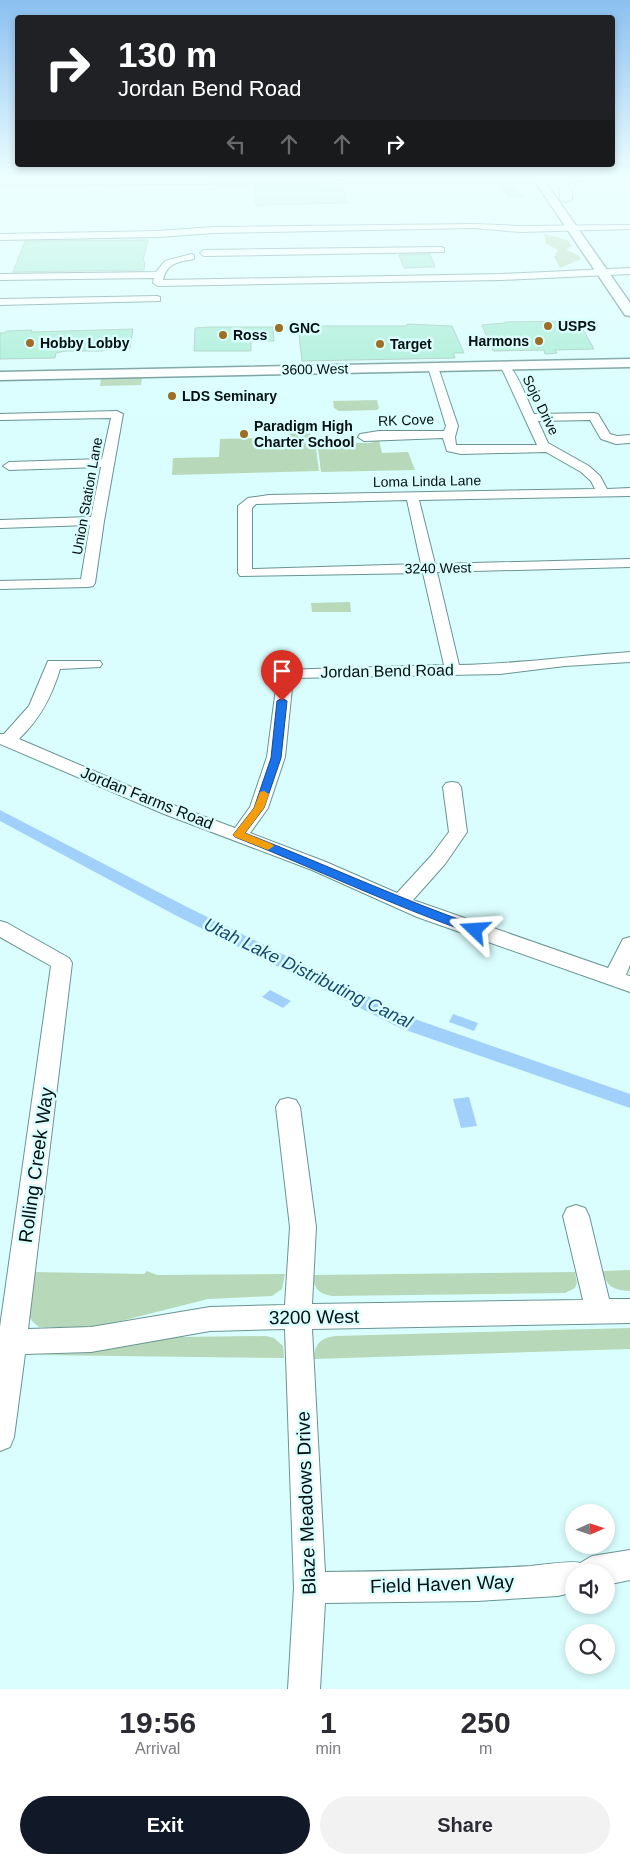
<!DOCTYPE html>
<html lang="en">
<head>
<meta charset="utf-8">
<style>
	body { margin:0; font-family:Arial,sans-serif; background:#f2f2f3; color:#2b2b33; height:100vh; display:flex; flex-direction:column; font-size:19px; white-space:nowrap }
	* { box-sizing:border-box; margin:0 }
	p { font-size:16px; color:#7c7c81 }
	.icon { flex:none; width:28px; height:28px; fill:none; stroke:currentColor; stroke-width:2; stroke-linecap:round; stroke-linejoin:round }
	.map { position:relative; height:1689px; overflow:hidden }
	.details { display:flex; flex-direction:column; background:#fff; flex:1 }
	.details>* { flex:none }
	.guide { position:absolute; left:15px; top:15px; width:600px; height:152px; border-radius:5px; box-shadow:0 2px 8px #0003; background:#202124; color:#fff; overflow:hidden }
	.needle { width:32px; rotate:87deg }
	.tools { position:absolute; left:565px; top:1504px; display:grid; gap:10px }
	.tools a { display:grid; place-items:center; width:50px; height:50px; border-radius:50%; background:#fff; box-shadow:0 2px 8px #0003; font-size:25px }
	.pin { position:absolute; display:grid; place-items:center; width:42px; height:42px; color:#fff; margin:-51px -21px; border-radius:50% 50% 50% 0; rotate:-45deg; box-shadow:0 0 5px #0007 }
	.pin .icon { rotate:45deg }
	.me { position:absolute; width:55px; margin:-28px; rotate:290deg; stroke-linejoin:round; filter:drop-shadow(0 0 4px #0008) }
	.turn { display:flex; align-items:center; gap:18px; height:105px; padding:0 20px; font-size:22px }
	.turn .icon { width:65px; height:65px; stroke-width:2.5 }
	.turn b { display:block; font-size:35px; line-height:42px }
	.lanes { display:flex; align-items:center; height:48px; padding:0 20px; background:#0003; justify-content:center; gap:25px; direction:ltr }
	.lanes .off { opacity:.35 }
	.eta { display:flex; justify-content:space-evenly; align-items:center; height:85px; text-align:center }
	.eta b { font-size:30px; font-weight:700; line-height:35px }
	.button { display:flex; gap:10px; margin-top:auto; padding:10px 20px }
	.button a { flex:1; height:58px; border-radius:30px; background:#111827; color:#fff; font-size:20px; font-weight:700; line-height:58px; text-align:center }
	.button a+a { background:#f2f2f3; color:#2b2b33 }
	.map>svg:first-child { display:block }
</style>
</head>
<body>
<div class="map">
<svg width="630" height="1689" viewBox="0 0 630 1689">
	<rect width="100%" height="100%" fill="#dafefe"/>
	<g fill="#b7d9b9">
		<path d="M 544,234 L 568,240 L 572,246 L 566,250 L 578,255 L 581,259 L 560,268 L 554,257 L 558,250 L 546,244 Z"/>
		<path d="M 142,378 L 141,385 L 100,386 L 101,379 Z"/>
		<path d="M 377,400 L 379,408 L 377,410 L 339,411 L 334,408 L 333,401 Z"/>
		<path d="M 309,426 L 311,440 L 290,440 L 289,427 Z"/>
		<path d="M 288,437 L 289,442 L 315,441 L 319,471 L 172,475 L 173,458 L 219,457 L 220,439 Z"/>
		<path d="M 379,440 L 382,453 L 408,452 L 415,470 L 321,472 L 318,448 L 344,447 L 355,443 L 370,443 Z"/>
		<path d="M 350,602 L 351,612 L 312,612 L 311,603 Z"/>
		<path d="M 630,1270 L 630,1291 C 614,1290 606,1287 603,1271 Z"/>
		<path d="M 147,1271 L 157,1275 L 285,1274 L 282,1289 L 272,1296 L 208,1299 L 109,1324 L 85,1327 L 39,1327 L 32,1321 L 29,1316 L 34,1272 L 144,1274 Z"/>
		<path d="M 575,1272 L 577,1283 L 575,1288 L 565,1293 L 332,1296 C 319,1294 313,1288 313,1275 Z"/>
		<path d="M 630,1328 L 630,1349 L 314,1359 C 314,1344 321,1338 335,1336 Z"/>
		<path d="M 266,1336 L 274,1338 L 283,1346 L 284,1358 L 36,1355 L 86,1353 L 178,1337 Z"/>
	</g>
	<g fill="#a1d1fb">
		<path d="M 270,990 L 291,1001 L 283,1008 L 262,997 Z"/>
		<path d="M 453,1014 L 478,1023 L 474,1031 L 449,1022 Z"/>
		<path d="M 469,1097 L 477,1126 L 461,1128 L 453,1099 Z"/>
	</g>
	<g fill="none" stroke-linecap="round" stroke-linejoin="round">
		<path fill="#a1d1fb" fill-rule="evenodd" d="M 0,810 L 187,907 L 412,1018 L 630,1094 L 630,1108 L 400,1028 L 175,915 L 0,821 Z"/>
	</g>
	<g fill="#a7edd5" stroke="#a2c9bb">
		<path d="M 499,184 L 514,184 L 523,197 L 508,197 Z"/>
		<path d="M 254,185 L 343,185 L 348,203 L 256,205 Z"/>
		<path d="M 148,240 L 143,260 L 145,262 L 144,270 L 13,272 L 25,241 Z"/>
		<path d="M 430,254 L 435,267 L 404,268 L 399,255 Z"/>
		<path d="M 569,321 L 580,324 L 594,349 L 555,350 L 557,353 L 545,354 L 544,350 L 493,351 L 482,325 L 505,323 L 505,322 Z"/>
		<path d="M 407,324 L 452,326 L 464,353 L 453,353 L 455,358 L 302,361 L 298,326 L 407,326 Z"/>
		<path d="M 210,327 L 273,327 L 274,341 L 251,341 L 251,351 L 194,351 L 195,328 Z"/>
		<path d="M 133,329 L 130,348 L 108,348 L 102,351 L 65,351 L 56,353 L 55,358 L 0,359 L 0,333 L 5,333 L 6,331 L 32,330 L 31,332 Z"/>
	</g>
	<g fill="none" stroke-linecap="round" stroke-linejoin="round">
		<defs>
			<g id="minor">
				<path d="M 474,224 L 520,226 L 630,225 L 630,229 L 520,232 L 474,228 L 213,233 L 159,237 L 0,240 L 0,234 L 159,231 L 213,227 Z"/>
				<path d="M 441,247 L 444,248 L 444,252 L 204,256 L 200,253 L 204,250 Z"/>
				<path d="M 191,254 L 194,255 L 194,259 C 179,262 167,262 163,280 L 501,274 L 630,268 L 630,274 L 501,280 L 158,286 L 153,283 L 154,278 L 0,280 L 0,274 L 156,272 L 165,261 Z"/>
				<path d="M 157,296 L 160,297 L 160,301 L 0,305 L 0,299 Z"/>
				<path d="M 503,362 C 516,366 528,402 534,414 L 594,413 L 598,414 L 610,434 L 617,436 L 630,435 L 630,443 L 616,444 L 601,439 L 590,420 L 538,421 L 548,443 L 589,466 L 600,476 L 607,489 L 630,488 L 630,496 L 419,500 L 435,564 L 630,559 L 630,567 L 437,572 L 459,665 C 516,664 573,656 630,652 L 630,662 L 565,666 L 500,674 L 293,678 L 285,757 L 268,808 L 250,833 L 326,862 L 397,893 L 431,856 L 449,832 L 443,787 L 446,783 L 452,782 L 458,783 L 461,787 L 467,832 L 445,864 L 413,900 L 608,968 L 623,939 L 630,937 L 630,965 L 626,975 L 630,976 L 630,992 L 417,917 L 312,870 L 164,814 L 0,744 L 0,734 L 4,734 L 29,706 L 48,661 L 100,661 L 102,664 L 100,667 L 60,669 C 52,696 40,719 19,739 L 176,806 L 235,828 L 250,807 L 267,757 L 278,673 L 280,670 L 444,665 L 423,573 L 240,576 L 238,573 L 238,506 L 248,498 L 269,495 L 595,489 L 591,481 L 581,472 L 546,452 L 461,454 L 447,451 L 443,438 L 364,441 L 358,437 L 360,434 L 379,431 L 444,431 L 446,426 L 428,367 L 433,364 L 438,367 L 458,426 L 455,437 L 456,445 L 537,445 L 503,371 L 498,365 ZM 407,500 L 421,564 L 252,569 L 252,508 L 256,504 Z"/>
				<path d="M 117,411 L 123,414 L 104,521 L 95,583 L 93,586 L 88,587 L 0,589 L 0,581 L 81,579 L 90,525 L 0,528 L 0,520 L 91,517 L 101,467 L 9,470 L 3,466 L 9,462 L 102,459 L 111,418 L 0,420 L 0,414 Z"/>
				<path d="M 0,921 L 7,923 L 69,958 L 72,963 L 28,1329 L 91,1327 L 210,1307 L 285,1305 L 290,1227 L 276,1107 L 280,1100 L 288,1098 L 296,1100 L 300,1107 L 316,1227 L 312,1304 L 583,1300 L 563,1216 L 567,1208 L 576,1205 L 585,1208 L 589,1216 L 609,1299 L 630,1299 L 630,1323 L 312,1329 L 325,1572 C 394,1571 463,1570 531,1566 C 542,1565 573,1560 580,1563 L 592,1556 L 630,1550 L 630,1580 L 606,1585 L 606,1572 L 574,1572 L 574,1592 L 558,1596 L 477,1601 L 325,1603 L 320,1689 L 288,1689 L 294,1588 L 285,1329 L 210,1331 L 91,1352 L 25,1354 L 14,1437 L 10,1447 L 0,1451 L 0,1327 L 51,966 L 0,937 Z"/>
			</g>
			<g id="major">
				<path d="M 532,177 L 542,177 L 630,303 L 630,316 L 625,315 Z"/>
				<path d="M 630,359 L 630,367 L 0,380 L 0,372 Z"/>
			</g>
			<g id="highway">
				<path d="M 101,177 L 535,177 L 544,180 L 546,182 L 540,185 L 528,182 L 0,185 L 0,179 Z"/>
				<path d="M 563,177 L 592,177 L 587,180 L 568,183 L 572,191 L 572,199 L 566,202 L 560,199 L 560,191 L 555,181 Z"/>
			</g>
		</defs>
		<use href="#minor" stroke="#699494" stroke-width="2"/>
		<use href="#major" stroke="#699494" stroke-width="3"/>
		<use href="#highway" stroke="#699494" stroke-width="2"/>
		<use href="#minor" fill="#fff" fill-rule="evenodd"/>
		<use href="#major" fill="#fff" fill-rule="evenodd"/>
		<use href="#highway" fill="#fff" fill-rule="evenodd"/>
	</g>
	<linearGradient id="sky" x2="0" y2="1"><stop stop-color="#8bc0f0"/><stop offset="0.43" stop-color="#eff"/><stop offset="1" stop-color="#eff" stop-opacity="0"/></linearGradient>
	<rect width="630" height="414" fill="url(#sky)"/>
	<path fill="#1a73e8" stroke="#114b97" d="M 282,698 L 287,701 L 281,758 L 264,808 L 245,833 C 324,864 400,899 480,927 L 481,930 L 480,933 L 471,933 C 391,905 314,868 235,837 L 233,835 L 254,808 L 271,758 L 277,701 Z"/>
	<path fill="#f59e0b" d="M 264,791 L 269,794 L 264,808 L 245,833 L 272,844 L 274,846 L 268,850 L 235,837 L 233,835 L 254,808 L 260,792 Z"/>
	<g fill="#9f6d23" stroke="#dafefe" stroke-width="2">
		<circle cx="548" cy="326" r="5"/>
		<circle cx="279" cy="328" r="5"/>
		<circle cx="223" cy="335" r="5"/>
		<circle cx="539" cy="341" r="5"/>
		<circle cx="30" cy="343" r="5"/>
		<circle cx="380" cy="344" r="5"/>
		<circle cx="172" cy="396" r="5"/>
		<circle cx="244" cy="434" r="5"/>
	</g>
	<g text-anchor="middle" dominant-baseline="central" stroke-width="5" stroke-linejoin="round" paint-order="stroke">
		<g font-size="14" font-weight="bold" fill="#010f10" stroke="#dafefe" text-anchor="start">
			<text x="558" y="326">USPS</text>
			<text x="289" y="328">GNC</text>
			<text x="233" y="335">Ross</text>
			<text x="529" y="341" text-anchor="end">Harmons</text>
			<text x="40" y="343">Hobby Lobby</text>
			<text x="390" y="344">Target</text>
			<text x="182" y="396">LDS Seminary</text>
			<text x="254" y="426">Paradigm High<tspan x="254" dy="16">Charter School</tspan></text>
		</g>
		<g font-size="14" fill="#010f10" stroke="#dafefe">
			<text transform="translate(315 369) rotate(-1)">3600 West</text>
			<text transform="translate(541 405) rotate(64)">Sojo Drive</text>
			<text transform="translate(406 420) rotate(-2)">RK Cove</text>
			<text transform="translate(427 481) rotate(-1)">Loma Linda Lane</text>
			<text transform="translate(87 496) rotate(-80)">Union Station Lane</text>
			<text transform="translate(438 568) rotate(-1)">3240 West</text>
		</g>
		<g font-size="16" fill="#010f10" stroke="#dafefe">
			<text transform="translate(387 671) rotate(-1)">Jordan Bend Road</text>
			<text transform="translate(147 798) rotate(22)">Jordan Farms Road</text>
		</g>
		<g font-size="18" font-style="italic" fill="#144970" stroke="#dafefe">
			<text transform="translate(308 973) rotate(26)">Utah Lake Distributing Canal</text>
		</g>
		<g font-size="19" fill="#010f10" stroke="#dafefe">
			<text transform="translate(36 1165) rotate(-82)">Rolling Creek Way</text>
			<text transform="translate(314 1317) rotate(-1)">3200 West</text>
			<text transform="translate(306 1503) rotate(-92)">Blaze Meadows Drive</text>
			<text transform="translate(442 1584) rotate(-2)">Field Haven Way</text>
		</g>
	</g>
</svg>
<div class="tools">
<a><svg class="needle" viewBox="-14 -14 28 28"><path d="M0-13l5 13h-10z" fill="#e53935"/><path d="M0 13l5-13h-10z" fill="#7c7c81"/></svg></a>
<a><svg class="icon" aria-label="sound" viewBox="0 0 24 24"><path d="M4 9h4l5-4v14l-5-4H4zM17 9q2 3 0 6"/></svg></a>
<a><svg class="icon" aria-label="search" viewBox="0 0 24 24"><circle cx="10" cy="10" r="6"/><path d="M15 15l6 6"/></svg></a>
</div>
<div class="pin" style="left:282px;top:701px;background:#d93025"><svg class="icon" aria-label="arrive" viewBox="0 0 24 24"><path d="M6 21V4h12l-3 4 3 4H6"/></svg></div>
<svg class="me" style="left:475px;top:930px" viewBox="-20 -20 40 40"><path d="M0-17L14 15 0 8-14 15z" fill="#1a73e8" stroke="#fff" stroke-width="4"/></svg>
<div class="guide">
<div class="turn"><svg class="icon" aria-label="right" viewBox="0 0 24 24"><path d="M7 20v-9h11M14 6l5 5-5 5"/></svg><div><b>130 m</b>Jordan Bend Road</div></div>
<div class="lanes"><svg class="icon off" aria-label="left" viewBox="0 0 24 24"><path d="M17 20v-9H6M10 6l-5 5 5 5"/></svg><svg class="icon off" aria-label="ahead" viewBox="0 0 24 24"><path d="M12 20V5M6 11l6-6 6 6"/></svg><svg class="icon off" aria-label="ahead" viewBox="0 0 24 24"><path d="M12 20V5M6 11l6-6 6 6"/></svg><svg class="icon" aria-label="right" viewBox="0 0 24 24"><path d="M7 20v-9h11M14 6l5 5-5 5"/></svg></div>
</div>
</div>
<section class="details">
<div class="eta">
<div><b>19:56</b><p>Arrival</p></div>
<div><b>1</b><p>min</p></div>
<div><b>250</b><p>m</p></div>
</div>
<div class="button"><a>Exit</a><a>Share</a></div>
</section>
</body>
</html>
